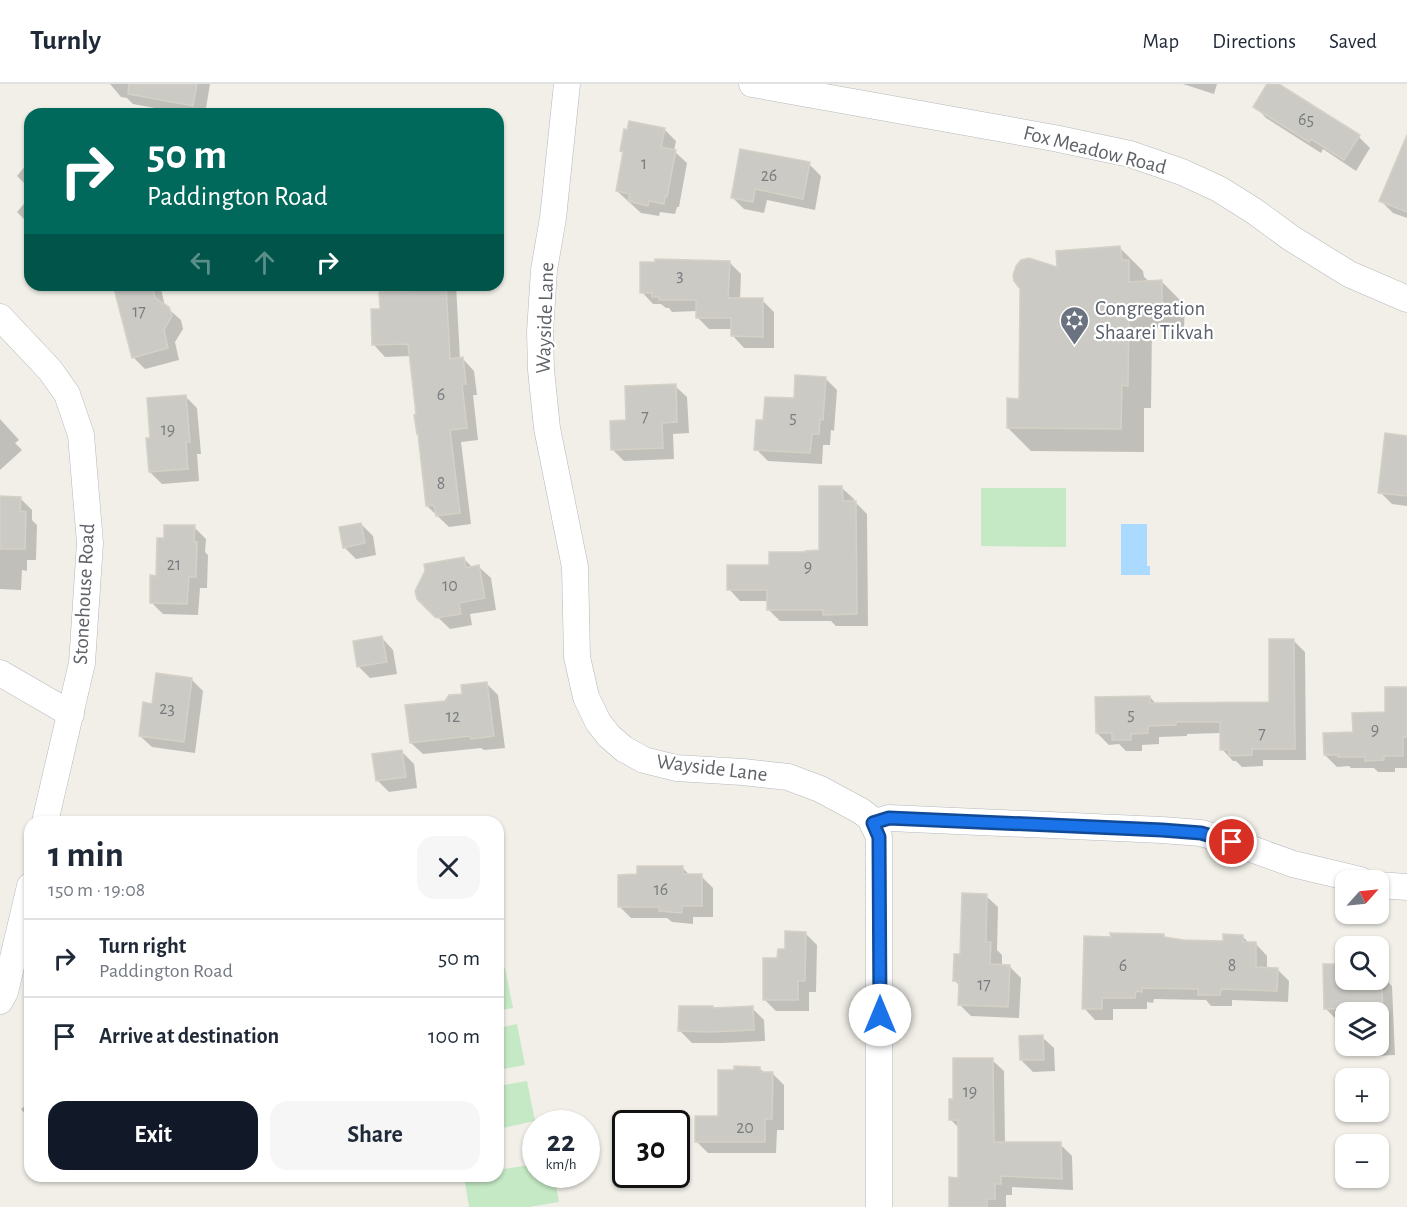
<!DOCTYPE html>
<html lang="en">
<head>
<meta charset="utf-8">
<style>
	body { margin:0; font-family:"Alegreya Sans",sans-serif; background:#f6f6f7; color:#1f2937; height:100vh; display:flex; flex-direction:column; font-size:22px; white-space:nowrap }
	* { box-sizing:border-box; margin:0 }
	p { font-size:20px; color:#747a83 }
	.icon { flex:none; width:33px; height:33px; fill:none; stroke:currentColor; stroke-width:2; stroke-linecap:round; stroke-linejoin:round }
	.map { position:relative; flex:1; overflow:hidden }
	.sheet { position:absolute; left:24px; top:732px; width:480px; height:366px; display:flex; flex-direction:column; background:#fff; border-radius:18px; box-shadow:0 2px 4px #0004 }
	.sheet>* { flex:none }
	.top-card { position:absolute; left:24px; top:24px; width:480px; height:183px; border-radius:18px; box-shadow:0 2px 4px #0004; background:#00695c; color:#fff; overflow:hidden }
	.needle { width:39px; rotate:63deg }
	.buttons { position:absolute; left:1335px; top:786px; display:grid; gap:12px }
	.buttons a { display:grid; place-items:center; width:54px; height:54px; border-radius:12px; background:#fff; box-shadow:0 2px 4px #0004; font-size:30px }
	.speed { position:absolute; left:522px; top:1026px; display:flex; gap:12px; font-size:30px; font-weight:700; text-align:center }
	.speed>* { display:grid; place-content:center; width:78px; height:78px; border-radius:50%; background:#fff; box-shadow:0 2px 4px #0004; line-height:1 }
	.speed small { font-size:15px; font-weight:400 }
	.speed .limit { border:3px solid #111; border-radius:9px; background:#fff; color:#111 }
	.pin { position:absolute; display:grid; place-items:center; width:51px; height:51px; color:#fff; margin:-26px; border:3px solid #fff; border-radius:50%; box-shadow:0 2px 6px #0007 }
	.me { position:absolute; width:66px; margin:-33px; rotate:0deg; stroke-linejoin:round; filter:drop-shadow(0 0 4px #0008) }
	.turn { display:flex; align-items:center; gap:21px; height:126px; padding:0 24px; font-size:27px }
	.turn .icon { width:78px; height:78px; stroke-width:2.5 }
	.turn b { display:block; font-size:42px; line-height:51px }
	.lanes { display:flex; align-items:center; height:57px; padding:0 24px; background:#0003; justify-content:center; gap:30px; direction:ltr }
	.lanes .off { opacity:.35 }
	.round { display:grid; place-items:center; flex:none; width:63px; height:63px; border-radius:18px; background:#f6f6f7 }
	.head { display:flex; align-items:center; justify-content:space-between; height:102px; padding:0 24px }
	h1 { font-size:36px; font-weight:700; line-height:45px }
	.primary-button { display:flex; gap:12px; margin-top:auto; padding:12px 24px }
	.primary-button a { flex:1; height:69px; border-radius:18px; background:#111827; color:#fff; font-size:24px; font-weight:700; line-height:69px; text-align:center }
	.primary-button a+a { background:#f6f6f7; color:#1f2937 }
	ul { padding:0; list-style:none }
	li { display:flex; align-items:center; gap:18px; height:78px; padding:0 24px; border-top:2px solid #e0e1e3 }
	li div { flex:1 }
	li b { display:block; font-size:22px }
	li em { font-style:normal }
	header { display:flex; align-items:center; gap:36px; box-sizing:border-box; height:84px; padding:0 30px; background:#fff; border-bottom:2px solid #e0e1e3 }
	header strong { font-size:28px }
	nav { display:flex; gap:33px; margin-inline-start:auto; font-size:21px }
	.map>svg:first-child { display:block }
</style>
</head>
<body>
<header>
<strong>Turnly</strong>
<nav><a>Map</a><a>Directions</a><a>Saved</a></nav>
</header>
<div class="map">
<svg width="1407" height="1123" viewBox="0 0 1407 1123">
	<rect width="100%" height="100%" fill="#f1efe8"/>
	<g fill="#c5e8c5">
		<path d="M 981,404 L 1066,404 L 1066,463 L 981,462 Z"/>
		<path d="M 505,884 L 513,924 L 498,927 L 498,885 Z"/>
		<path d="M 517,940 L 525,981 L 498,986 L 498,944 Z"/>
		<path d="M 527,997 L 535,1037 L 498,1045 L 498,1002 Z"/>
		<path d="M 535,1080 L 536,1090 L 554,1091 L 559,1118 L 529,1123 L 469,1123 L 464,1092 L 498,1092 L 498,1086 Z"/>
	</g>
	<path fill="#aadaff" d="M 1121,440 L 1147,440 L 1147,482 L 1150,482 L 1150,491 L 1121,491 Z"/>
	<g fill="#0003">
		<path d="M 110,0 L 210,0 L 205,30 L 188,30 L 133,20 L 127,14 L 121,13 Z"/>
		<path d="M 1183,0 L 1217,0 L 1214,10 Z"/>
		<path d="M 1269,0 L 1271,0 L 1359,53 L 1370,64 L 1356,87 L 1323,65 L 1321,69 L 1266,34 L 1255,22 Z"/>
		<path d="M 397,27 L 414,30 L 396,30 Z"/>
		<path d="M 664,45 L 676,57 L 674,67 L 687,79 L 679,123 L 677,123 L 675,130 L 660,128 L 659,132 L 641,129 L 617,107 L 628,48 Z"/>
		<path d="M 30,76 L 30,105 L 17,92 Z"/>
		<path d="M 809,80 L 821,92 L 815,126 L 767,116 L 764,129 L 744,125 L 732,113 Z"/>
		<path d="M 1407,89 L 1407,134 L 1393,129 L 1381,117 Z"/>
		<path d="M 30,113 L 30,141 L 17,128 Z"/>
		<path d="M 1120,164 L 1143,187 L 1144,193 L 1150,198 L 1161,197 L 1185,221 L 1184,244 L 1152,243 L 1151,324 L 1144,324 L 1144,368 L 1031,367 L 1008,344 L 1021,316 L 1058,185 Z"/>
		<path d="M 729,178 L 741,190 L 740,216 L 762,216 L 774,228 L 774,264 L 744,264 L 733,252 L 733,245 L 709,245 L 697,233 L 697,227 L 672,228 L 669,224 L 666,224 L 661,220 L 653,220 L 642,208 Z"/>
		<path d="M 114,201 L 160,201 L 165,222 L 181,236 L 183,245 L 175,258 L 179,276 L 145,285 L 133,273 Z"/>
		<path d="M 412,201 L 456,201 L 460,275 L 463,275 L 474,287 L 477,311 L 473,311 L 478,356 L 461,358 L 471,440 L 449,443 L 427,422 L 411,272 L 385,273 L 374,261 L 382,226 L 412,208 Z"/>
		<path d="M 825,294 L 837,306 L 834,347 L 831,346 L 830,361 L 823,361 L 822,380 L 768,377 L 756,365 L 765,338 Z"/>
		<path d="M 675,302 L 687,313 L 689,349 L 673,350 L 674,375 L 624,377 L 612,365 Z"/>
		<path d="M 185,312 L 197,324 L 201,370 L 197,370 L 199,397 L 162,400 L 150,388 L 152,355 Z"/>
		<path d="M 0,335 L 19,356 L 15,359 L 22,366 L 0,386 Z"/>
		<path d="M 1407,353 L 1407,422 L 1392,420 L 1380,408 Z"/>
		<path d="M 842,404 L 854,415 L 854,418 L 855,418 L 867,430 L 868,542 L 836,542 L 831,537 L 780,537 L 768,525 L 768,517 L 740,517 L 729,505 L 771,482 L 821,468 Z"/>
		<path d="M 0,414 L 20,414 L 32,426 L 32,436 L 37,441 L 36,476 L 27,476 L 27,487 L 22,486 L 21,506 L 0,505 Z"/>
		<path d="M 361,440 L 373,452 L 376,471 L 356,475 L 344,463 Z"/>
		<path d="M 194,443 L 206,455 L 205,468 L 208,471 L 207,504 L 200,504 L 198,531 L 163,530 L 151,518 L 157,493 Z"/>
		<path d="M 464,475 L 473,484 L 479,483 L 491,494 L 496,526 L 470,530 L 472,541 L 450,545 L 418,514 Z"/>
		<path d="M 382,554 L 393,566 L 397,590 L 370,594 L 358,582 Z"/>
		<path d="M 1293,556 L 1305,568 L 1306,676 L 1263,676 L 1263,682 L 1242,683 L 1236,677 L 1233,677 L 1222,665 L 1221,649 L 1187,650 L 1187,652 L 1159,653 L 1159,660 L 1142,661 L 1142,667 L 1126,667 L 1119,660 L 1109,661 L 1097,649 L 1150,613 L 1157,621 L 1271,620 Z"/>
		<path d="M 192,596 L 203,607 L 195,669 L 152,663 L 140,652 L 153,621 Z"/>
		<path d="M 487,600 L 498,611 L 505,664 L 484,666 L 481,664 L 423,670 L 411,659 L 446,618 Z"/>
		<path d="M 1407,605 L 1407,684 L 1395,684 L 1395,688 L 1378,688 L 1374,684 L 1351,684 L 1349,682 L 1337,683 L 1325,671 L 1354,649 L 1386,630 Z"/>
		<path d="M 402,668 L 414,680 L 417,704 L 389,708 L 377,696 Z"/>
		<path d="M 683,784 L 690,792 L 701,792 L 713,804 L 713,833 L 693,833 L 693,840 L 672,838 L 667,834 L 631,834 L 619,822 L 639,792 Z"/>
		<path d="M 986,812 L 998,823 L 997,866 L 1002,871 L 1002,882 L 1009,882 L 1021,894 L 1019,934 L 971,932 L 959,920 L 960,902 L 954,896 L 961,872 Z"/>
		<path d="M 805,849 L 817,861 L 816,908 L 809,908 L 809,927 L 776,927 L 764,915 L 779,875 Z"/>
		<path d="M 1163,851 L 1166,855 L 1184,857 L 1224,858 L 1242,852 L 1250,860 L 1256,860 L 1267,872 L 1267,885 L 1277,885 L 1289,897 L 1288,918 L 1232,916 L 1232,922 L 1211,922 L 1206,916 L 1154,915 L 1153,919 L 1147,918 L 1147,925 L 1113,925 L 1113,936 L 1095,936 L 1084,924 L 1112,854 Z"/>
		<path d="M 1380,890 L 1392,902 L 1395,971 L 1376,972 L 1366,962 L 1378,962 L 1378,928 L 1346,928 L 1346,936 L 1337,936 L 1325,924 L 1346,896 L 1378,896 Z"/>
		<path d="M 752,924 L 764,936 L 765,957 L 722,959 L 692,959 L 680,947 L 715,926 Z"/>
		<path d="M 1042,953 L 1054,964 L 1055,987 L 1033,988 L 1021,976 Z"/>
		<path d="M 992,976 L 1004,987 L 1005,1059 L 1060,1060 L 1072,1072 L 1073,1106 L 1012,1103 L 1012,1111 L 1006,1111 L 1006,1123 L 950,1123 L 959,1095 L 960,1045 L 951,1036 L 954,1016 Z"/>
		<path d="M 759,984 L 765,989 L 772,989 L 784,1001 L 784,1046 L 777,1046 L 776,1069 L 708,1069 L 696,1057 L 719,1034 Z"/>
		<path d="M 30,1018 L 30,1036 L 21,1025 Z"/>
		<path d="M 380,1092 L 402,1092 L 384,1096 Z"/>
	</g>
	<g fill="#cccac5" stroke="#d6d1c6" stroke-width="1.5">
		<path d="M 129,0 L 197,0 L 193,22 L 128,10 Z"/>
		<path d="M 1267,0 L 1279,0 L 1360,51 L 1344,76 L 1311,55 L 1309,58 L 1253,23 Z"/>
		<path d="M 629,37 L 665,44 L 661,63 L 676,66 L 667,113 L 665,112 L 664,120 L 649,117 L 648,122 L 628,117 L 630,110 L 616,107 L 623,68 L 620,67 L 624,45 L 627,46 Z"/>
		<path d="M 1407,51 L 1407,128 L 1379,117 Z"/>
		<path d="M 740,65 L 810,78 L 803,115 L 755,105 L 753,118 L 731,114 Z"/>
		<path d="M 1120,162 L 1122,176 L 1129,176 L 1129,198 L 1162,196 L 1162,221 L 1129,221 L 1128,302 L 1122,301 L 1121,345 L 1007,344 L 1007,314 L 1019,315 L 1020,205 L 1014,197 L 1013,191 L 1016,182 L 1021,176 L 1029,174 L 1057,183 L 1056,167 Z"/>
		<path d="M 655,175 L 730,177 L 728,214 L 763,214 L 763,253 L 731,252 L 731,234 L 696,234 L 696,216 L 659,216 L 659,213 L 652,213 L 652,209 L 640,209 L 640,178 L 655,178 Z"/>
		<path d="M 113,201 L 152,201 L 155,214 L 169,223 L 172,232 L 164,246 L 168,264 L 132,274 Z"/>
		<path d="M 411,201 L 446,201 L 450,275 L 463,273 L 466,300 L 462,300 L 467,344 L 450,346 L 460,429 L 436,432 L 434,421 L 426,422 L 418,350 L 417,350 L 414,331 L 416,330 L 408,260 L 372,261 L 371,225 L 380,225 L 379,208 L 411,207 Z"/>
		<path d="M 795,291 L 826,293 L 823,336 L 820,335 L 819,350 L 812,350 L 810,369 L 754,366 L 756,336 L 763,336 L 765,313 L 794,314 Z"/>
		<path d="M 676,300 L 677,338 L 662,339 L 663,364 L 611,366 L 610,337 L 626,336 L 625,302 Z"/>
		<path d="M 186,311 L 190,358 L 186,358 L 188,385 L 149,388 L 146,354 L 150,354 L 147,314 Z"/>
		<path d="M 1385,349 L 1407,352 L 1407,412 L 1378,409 Z"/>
		<path d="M 819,402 L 842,402 L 843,417 L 856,417 L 857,530 L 823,531 L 823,526 L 767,526 L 767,506 L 727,506 L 727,481 L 769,481 L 769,468 L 805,468 L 805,467 L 819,466 Z"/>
		<path d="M 0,412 L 21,413 L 20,427 L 26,428 L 25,465 L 0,465 Z"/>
		<path d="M 361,439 L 365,459 L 343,464 L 339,443 Z"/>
		<path d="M 164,441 L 195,441 L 194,458 L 197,458 L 196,493 L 189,493 L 187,520 L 150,519 L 150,491 L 156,492 L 157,454 L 164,454 Z"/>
		<path d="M 464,473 L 466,484 L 479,481 L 485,514 L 459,519 L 461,530 L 436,534 L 417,515 L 415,507 L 425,487 L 424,480 Z"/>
		<path d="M 382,552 L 387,578 L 357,583 L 353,557 Z"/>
		<path d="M 1269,555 L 1294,555 L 1295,665 L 1252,665 L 1252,671 L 1229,672 L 1229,666 L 1220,666 L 1220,638 L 1176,638 L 1176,641 L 1148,642 L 1148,649 L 1131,650 L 1131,656 L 1112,656 L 1112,649 L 1096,649 L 1095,613 L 1150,612 L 1150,619 L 1269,618 Z"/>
		<path d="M 156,589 L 192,594 L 184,658 L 139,652 L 143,618 L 152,620 Z"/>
		<path d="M 487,598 L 494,652 L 471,655 L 470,652 L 410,659 L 405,621 L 445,617 L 449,611 L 462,610 L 461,601 Z"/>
		<path d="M 1385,603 L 1407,603 L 1407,653 L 1403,653 L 1403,672 L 1384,672 L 1384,676 L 1365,677 L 1365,673 L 1338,673 L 1338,671 L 1324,671 L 1323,649 L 1353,648 L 1352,629 L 1385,628 Z"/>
		<path d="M 402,666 L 406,693 L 376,697 L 372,670 Z"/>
		<path d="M 637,782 L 683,782 L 683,790 L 702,790 L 702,822 L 682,822 L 682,829 L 659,827 L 659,823 L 618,823 L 618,791 L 637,790 Z"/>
		<path d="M 962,809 L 987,810 L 986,858 L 991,858 L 990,880 L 1010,881 L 1008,923 L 958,921 L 959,897 L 953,897 L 954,870 L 960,870 Z"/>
		<path d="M 785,847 L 806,848 L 805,897 L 798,897 L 798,916 L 763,916 L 763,874 L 777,874 L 778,865 L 785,865 Z"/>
		<path d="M 1110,849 L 1164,850 L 1164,853 L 1184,856 L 1223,857 L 1223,850 L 1243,851 L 1243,858 L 1256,858 L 1256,883 L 1278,884 L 1277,907 L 1221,905 L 1220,911 L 1198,911 L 1198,905 L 1142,904 L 1142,908 L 1136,907 L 1135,914 L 1102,914 L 1102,925 L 1082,925 L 1084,852 L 1111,853 Z"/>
		<path d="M 1323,880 L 1346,880 L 1346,896 L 1378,896 L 1378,888 L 1381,888 L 1383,928 L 1362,928 L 1362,924 L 1324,925 Z"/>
		<path d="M 679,922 L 713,922 L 713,924 L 753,922 L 754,946 L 710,948 L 678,947 Z"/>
		<path d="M 1043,951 L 1044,976 L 1020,976 L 1019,952 Z"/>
		<path d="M 953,974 L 993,974 L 994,1058 L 1061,1058 L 1062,1095 L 1001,1092 L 1001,1100 L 995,1100 L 995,1115 L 987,1115 L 987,1123 L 949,1123 L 949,1093 L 958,1094 L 958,1036 L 949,1036 L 949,1015 L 953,1015 Z"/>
		<path d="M 734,982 L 760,983 L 760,988 L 773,988 L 772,1035 L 765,1035 L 765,1058 L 695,1058 L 695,1032 L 718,1032 L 718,986 L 734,986 Z"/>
	</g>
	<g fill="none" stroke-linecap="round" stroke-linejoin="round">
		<defs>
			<g id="street">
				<path d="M 567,0 L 553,134 L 544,186 L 540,248 L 541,286 L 547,344 L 575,483 L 577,573 L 586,613 L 598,638 L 609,652 L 624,665 L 644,676 L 676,684 L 743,688 L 788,693 L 820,705 L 861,727 L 870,734 L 879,753 L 879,1123"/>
				<path d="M 752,0 L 1054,54 L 1130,70 L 1182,88 L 1219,105 L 1254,127 L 1291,154 L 1349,190 L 1407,215"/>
				<path d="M 0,233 L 50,286 L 67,310 L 81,351 L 90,459 L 82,579 L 45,738"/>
				<path d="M 0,589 L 71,630"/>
				<path d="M 873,739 L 889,734 L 1162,746 L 1201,749 L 1232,758 L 1293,780 L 1360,796"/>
				<path d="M 1378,801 L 1407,803"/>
				<path d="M 0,917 L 5,908 L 30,802"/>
			</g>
		</defs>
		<use href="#street" stroke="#b5b8bc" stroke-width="27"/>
		<use href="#street" stroke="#fff" stroke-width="26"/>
	</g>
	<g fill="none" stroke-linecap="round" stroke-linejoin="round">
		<defs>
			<path id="route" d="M 880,931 L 879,753 L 873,739 L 889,734 L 1162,746 L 1201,749 L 1232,758"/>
		</defs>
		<use href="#route" stroke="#114b97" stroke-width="15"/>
		<use href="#route" stroke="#1a73e8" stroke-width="10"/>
	</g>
	<defs>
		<symbol id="synagogue-pin" viewBox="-11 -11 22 30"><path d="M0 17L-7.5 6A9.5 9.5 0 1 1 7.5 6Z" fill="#6b7280" stroke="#fff"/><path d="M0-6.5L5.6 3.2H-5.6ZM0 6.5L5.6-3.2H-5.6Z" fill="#fff"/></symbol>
	</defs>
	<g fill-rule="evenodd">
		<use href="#synagogue-pin" x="1058" y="220" width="33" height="45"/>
	</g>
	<g text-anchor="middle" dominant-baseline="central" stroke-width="4.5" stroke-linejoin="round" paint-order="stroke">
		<g font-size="18" fill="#7a7d7f">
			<text x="1306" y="36">65</text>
			<text x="644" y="80">1</text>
			<text x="769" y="92">26</text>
			<text x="680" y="192">3</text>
			<text x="139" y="228">17</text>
			<text x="441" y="311">6</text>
			<text x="645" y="333">7</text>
			<text x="793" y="334">5</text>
			<text x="168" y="346">19</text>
			<text x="441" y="400">8</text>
			<text x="174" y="481">21</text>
			<text x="808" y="483">9</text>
			<text x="450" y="502">10</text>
			<text x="167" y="625">23</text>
			<text x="1131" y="631">5</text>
			<text x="453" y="633">12</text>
			<text x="1375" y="646">9</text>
			<text x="1262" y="650">7</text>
			<text x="661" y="806">16</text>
			<text x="1123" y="882">6</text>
			<text x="1232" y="882">8</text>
			<text x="984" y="901">17</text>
			<text x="970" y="1008">19</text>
			<text x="745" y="1044">20</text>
		</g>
		<g font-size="21" fill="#5f6368" stroke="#fff">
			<text transform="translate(1095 66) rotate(14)">Fox Meadow Road</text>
			<text transform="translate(545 234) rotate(-88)">Wayside Lane</text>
			<text transform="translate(84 510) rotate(-87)">Stonehouse Road</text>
			<text transform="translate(712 684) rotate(7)">Wayside Lane</text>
		</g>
		<g font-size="21" fill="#5b616d" stroke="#fff" text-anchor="start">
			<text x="1095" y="224">Congregation<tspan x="1095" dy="24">Shaarei Tikvah</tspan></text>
		</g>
	</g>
</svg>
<div class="buttons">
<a><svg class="needle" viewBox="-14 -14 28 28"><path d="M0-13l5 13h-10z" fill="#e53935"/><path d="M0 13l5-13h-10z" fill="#747a83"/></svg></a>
<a><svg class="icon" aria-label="search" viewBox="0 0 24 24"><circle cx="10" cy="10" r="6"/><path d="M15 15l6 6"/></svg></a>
<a><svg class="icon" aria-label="layers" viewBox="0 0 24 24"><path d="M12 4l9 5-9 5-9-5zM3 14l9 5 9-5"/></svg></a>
<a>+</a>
<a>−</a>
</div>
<div class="speed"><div>22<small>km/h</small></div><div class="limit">30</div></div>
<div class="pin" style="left:1232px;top:758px;background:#d93025"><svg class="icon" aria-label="arrive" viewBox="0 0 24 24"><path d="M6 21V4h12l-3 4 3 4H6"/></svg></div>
<svg class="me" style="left:880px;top:931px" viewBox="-20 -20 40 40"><circle r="19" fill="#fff"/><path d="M0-13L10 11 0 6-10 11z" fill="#1a73e8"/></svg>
<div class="top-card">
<div class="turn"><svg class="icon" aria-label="right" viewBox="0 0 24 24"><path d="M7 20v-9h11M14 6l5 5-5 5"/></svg><div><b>50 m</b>Paddington Road</div></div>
<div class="lanes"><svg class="icon off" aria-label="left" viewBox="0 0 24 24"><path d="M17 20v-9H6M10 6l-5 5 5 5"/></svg><svg class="icon off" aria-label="ahead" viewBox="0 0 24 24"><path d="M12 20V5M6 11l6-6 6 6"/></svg><svg class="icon" aria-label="right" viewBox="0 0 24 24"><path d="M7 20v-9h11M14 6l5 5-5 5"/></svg></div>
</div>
<section class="sheet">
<div class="head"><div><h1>1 min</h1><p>150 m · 19:08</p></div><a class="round"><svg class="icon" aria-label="close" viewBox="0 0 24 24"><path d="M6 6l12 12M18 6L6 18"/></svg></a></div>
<ul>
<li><svg class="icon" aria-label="right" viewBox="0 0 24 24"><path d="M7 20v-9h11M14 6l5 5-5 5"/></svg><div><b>Turn right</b><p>Paddington Road</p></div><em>50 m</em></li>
<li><svg class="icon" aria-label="arrive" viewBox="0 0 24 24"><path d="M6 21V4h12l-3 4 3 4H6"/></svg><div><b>Arrive at destination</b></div><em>100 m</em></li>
</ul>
<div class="primary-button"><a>Exit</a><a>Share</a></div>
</section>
</div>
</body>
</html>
